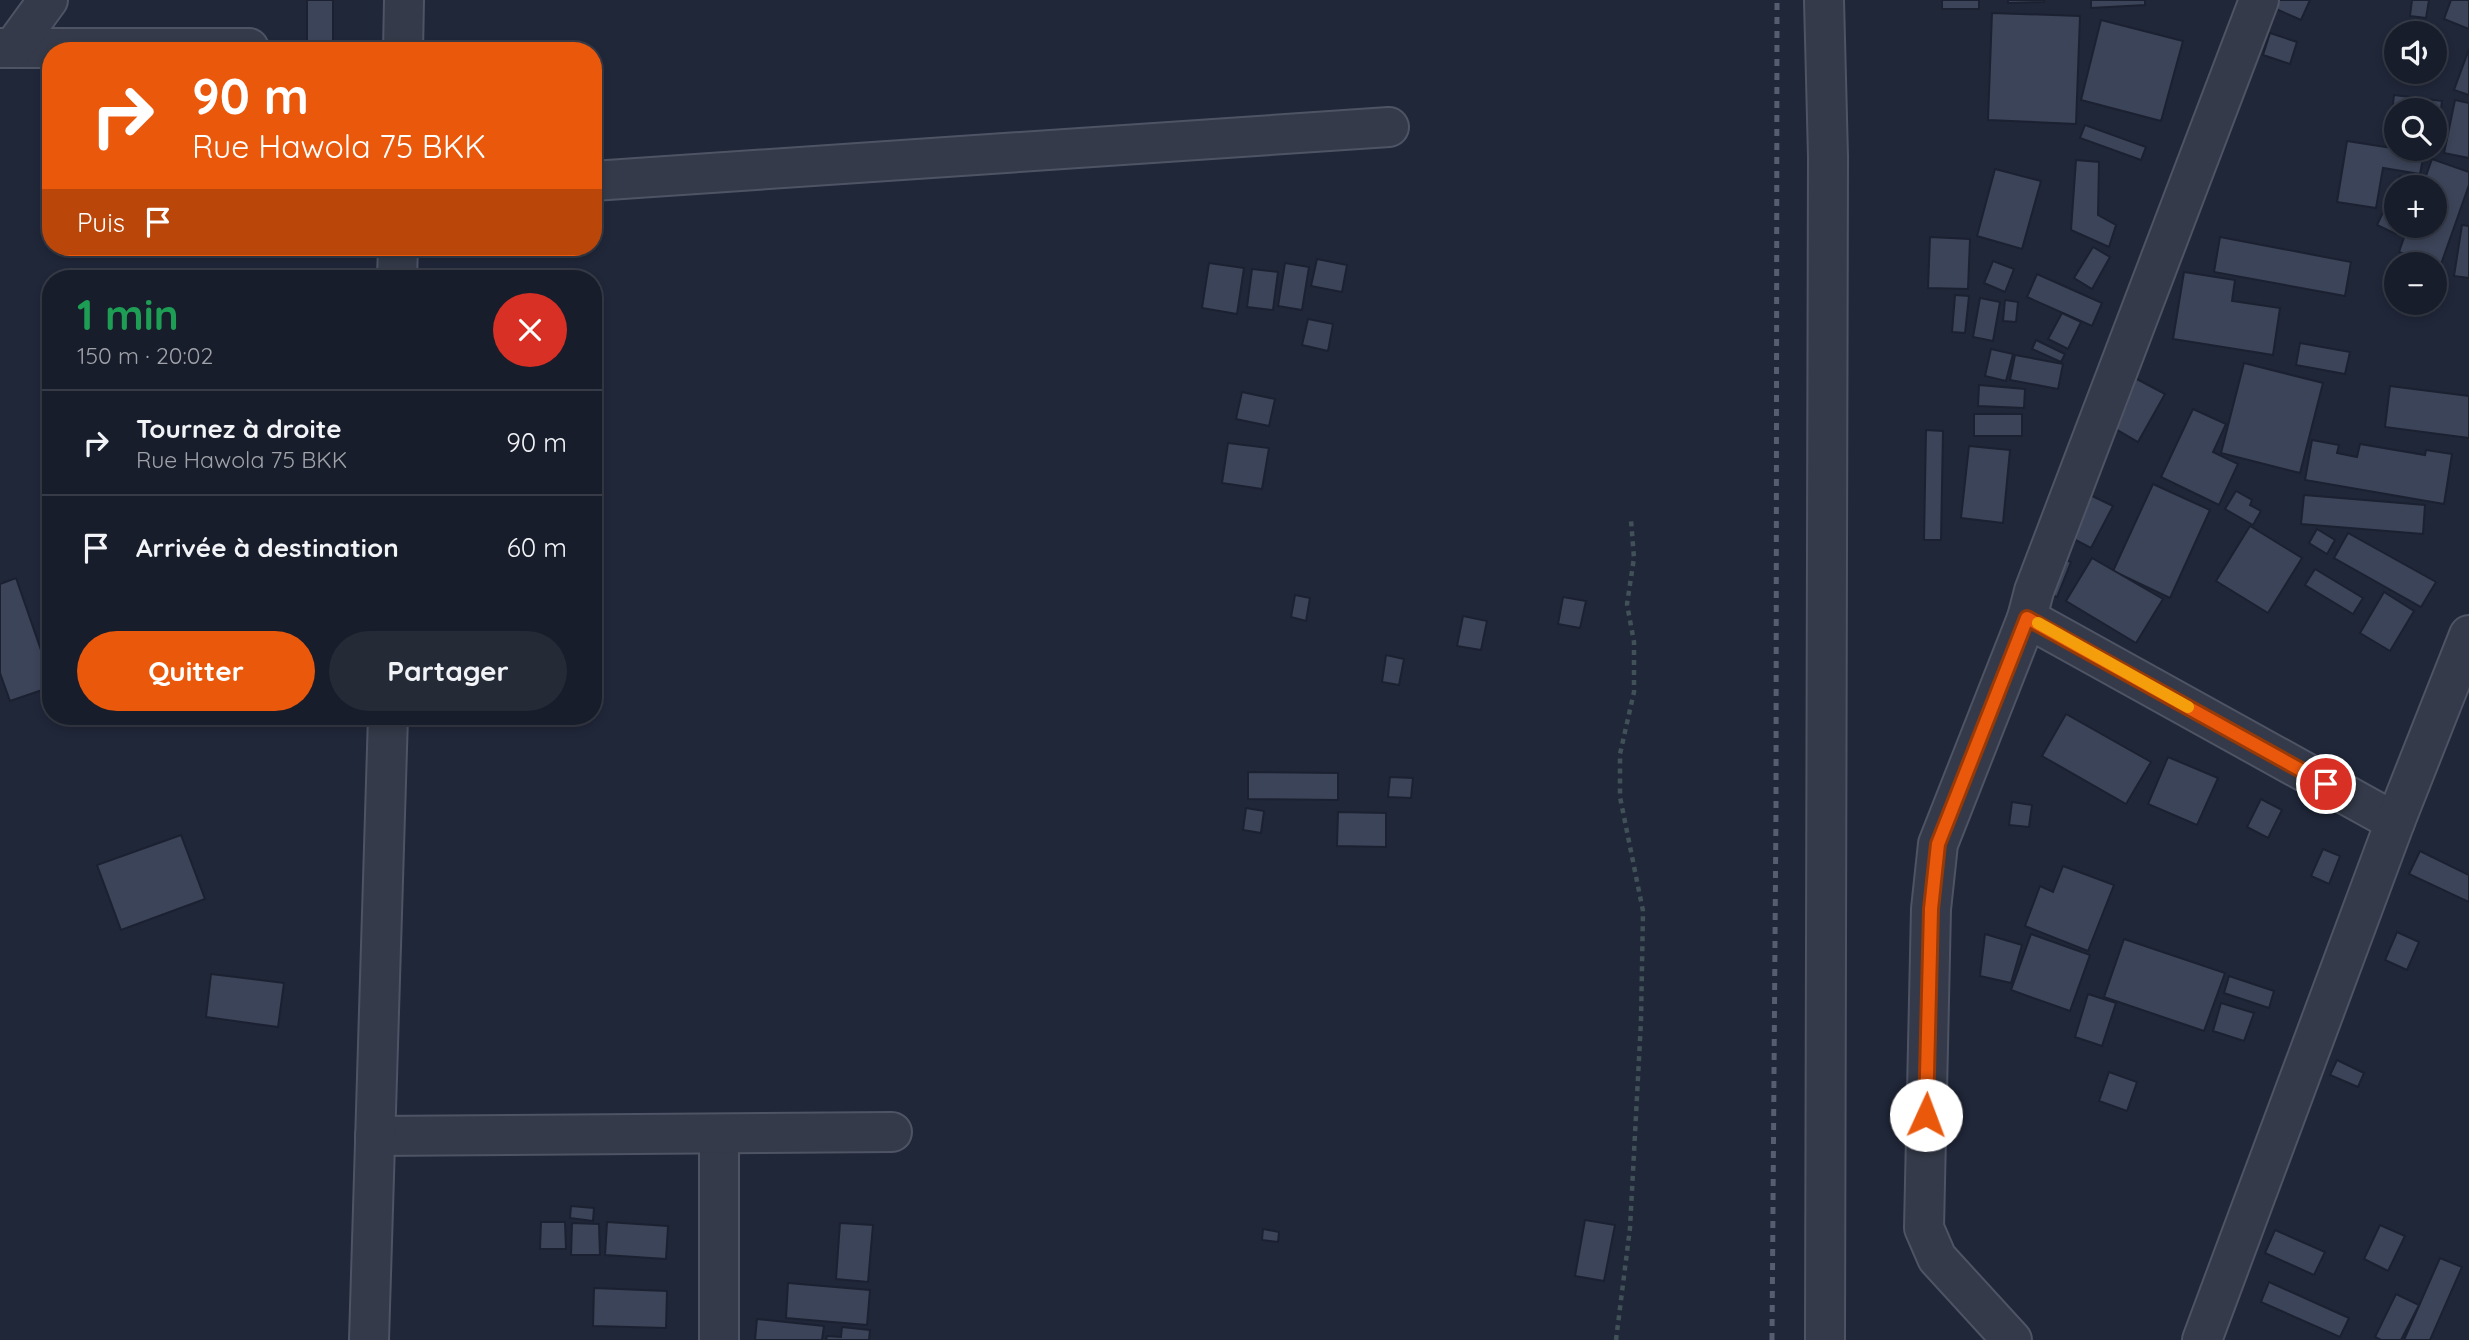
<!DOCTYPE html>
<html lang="fr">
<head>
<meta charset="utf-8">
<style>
	body { margin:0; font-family:Quicksand,sans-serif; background:#252a37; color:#f1f3f6; height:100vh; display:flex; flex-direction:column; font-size:26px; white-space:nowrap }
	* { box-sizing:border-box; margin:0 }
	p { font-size:23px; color:#9fa2a9 }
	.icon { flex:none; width:38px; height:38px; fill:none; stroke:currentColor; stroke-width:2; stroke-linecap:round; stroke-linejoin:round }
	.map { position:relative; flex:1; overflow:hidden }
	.sheet { position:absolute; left:42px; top:270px; width:560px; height:455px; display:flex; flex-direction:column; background:#181d2b; border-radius:28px; box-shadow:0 4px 10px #0003,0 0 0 2px #363b47 }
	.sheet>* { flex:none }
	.hud { position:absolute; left:42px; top:42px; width:560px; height:214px; border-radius:28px; box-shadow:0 4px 10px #0003,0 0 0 2px #363b47; background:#ea580c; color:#fff; overflow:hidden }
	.buttons { position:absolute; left:2384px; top:21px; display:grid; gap:14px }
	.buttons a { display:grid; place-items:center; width:63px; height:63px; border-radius:50%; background:#181d2b; box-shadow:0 4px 10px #0003,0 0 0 2px #363b47; font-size:35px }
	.pin { position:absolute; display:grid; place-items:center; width:60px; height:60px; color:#fff; margin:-30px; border:4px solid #fff; border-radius:50%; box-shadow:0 2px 7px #0007 }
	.me { position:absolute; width:77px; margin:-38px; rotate:2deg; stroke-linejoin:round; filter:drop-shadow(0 0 5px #0008) }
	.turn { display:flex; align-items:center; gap:24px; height:147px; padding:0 35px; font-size:32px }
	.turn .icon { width:91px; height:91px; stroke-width:2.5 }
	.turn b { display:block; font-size:49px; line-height:60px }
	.then { display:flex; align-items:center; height:66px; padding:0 35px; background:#0003; gap:14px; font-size:26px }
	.round { display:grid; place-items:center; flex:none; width:74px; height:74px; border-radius:37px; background:#252a37 }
	.head { display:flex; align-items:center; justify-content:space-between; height:119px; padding:0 35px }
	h1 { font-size:42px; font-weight:700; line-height:52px; color:#1e9e55 }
	.action { display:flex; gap:14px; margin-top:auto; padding:14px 35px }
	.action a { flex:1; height:80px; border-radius:42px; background:#ea580c; color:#fff; font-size:28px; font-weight:700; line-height:80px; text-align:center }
	.action a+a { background:#252a37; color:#f1f3f6 }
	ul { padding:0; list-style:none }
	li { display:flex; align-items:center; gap:21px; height:105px; padding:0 35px; border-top:2px solid #363b47 }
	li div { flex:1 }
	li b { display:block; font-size:26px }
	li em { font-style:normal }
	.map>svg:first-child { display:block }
</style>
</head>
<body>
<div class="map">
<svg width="2469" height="1340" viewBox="0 0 2469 1340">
	<rect width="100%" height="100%" fill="#202739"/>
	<g fill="#3c4459" stroke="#1b2130" stroke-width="2">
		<rect x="307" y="0" width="26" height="51"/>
		<rect x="1942" y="0" width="37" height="9"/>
		<path d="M 2008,0 L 2044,0 L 2044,2 L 2008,3 Z"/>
		<path d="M 2091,0 L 2145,0 L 2145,5 L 2091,8 Z"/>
		<path d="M 2277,0 L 2310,0 L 2301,20 L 2274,8 Z"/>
		<path d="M 2412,0 L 2429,0 L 2426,18 L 2410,16 Z"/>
		<path d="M 2451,0 L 2469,0 L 2469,29 L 2444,19 Z"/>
		<path d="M 1992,13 L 2080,16 L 2076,124 L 1988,120 Z"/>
		<path d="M 2101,20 L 2183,41 L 2161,121 L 2081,100 Z"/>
		<path d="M 2270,33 L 2297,42 L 2290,64 L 2263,55 Z"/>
		<path d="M 2469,49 L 2469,95 L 2454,90 Z"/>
		<path d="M 2394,95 L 2442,101 L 2437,139 L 2434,138 L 2434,110 L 2396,110 L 2396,133 L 2390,132 Z"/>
		<path d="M 2455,100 L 2469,103 L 2469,158 L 2444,153 Z"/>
		<path d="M 2085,125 L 2146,147 L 2141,160 L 2080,138 Z"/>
		<path d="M 2347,141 L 2424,153 L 2420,174 L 2383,168 L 2376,208 L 2337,202 Z"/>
		<path d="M 2432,159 L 2469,172 L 2469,185 L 2440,267 L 2399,252 L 2408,226 L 2434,226 L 2434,187 L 2422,187 Z"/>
		<path d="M 2076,160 L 2099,162 L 2098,215 L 2116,225 L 2109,247 L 2071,230 Z"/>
		<path d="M 1995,169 L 2041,181 L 2022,249 L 1977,236 Z"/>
		<path d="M 2400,176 L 2419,185 L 2418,187 L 2396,187 L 2396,226 L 2400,226 L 2396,234 L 2377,225 Z"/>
		<path d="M 2462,225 L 2469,226 L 2469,278 L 2454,276 Z"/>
		<path d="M 1930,237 L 1970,239 L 1968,289 L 1928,288 Z"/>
		<path d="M 2220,237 L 2351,262 L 2345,296 L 2214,272 Z"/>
		<path d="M 2093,247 L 2110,257 L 2092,289 L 2074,278 Z"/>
		<path d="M 1317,259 L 1347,265 L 1342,292 L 1311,286 Z"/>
		<path d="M 1993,261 L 2014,269 L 2005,292 L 1984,283 Z"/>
		<path d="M 1209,263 L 1244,268 L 1237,314 L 1202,308 Z"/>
		<path d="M 1285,263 L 1309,267 L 1302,310 L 1278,306 Z"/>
		<path d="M 1252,269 L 1278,272 L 1273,310 L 1247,307 Z"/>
		<path d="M 2184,272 L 2235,280 L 2232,301 L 2280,308 L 2273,355 L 2173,339 Z"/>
		<path d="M 2037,274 L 2102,303 L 2092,326 L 2027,297 Z"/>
		<path d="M 1955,295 L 1969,296 L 1965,333 L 1952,332 Z"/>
		<path d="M 1980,298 L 2000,302 L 1993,341 L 1973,337 Z"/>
		<path d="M 2005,300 L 2018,302 L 2016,322 L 2003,321 Z"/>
		<path d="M 2062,313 L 2081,322 L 2068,349 L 2048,339 Z"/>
		<path d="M 1308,319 L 1333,324 L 1328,351 L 1302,345 Z"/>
		<path d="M 2036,340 L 2065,354 L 2061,362 L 2032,349 Z"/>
		<path d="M 2300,343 L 2350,352 L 2345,374 L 2296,365 Z"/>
		<path d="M 1991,349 L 2013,354 L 2006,381 L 1985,376 Z"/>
		<path d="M 2015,355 L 2063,364 L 2058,389 L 2010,380 Z"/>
		<path d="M 2244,363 L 2323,383 L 2300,473 L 2221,453 Z"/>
		<path d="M 2135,378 L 2165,394 L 2138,442 L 2109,425 Z"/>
		<path d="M 1979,385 L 2025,389 L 2024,408 L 1978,406 Z"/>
		<path d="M 2390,386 L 2469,396 L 2469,438 L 2385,427 Z"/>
		<path d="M 1242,392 L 1275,399 L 1269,426 L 1236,419 Z"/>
		<path d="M 2193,409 L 2226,424 L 2213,452 L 2238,464 L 2219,505 L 2161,477 Z"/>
		<rect x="1974" y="414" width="48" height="22"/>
		<path d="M 1926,430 L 1943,431 L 1941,540 L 1924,540 Z"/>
		<path d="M 2312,440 L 2339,445 L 2337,453 L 2357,457 L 2360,444 L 2425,455 L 2426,450 L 2452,454 L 2444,504 L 2305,480 Z"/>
		<path d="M 1228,443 L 1269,448 L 1262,489 L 1222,483 Z"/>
		<path d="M 1969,446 L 2010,450 L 2003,523 L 1961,518 Z"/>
		<path d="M 2153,484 L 2210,510 L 2170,598 L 2113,571 Z"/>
		<path d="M 2236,491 L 2252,500 L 2250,505 L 2261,511 L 2253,525 L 2225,509 Z"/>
		<path d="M 2086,493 L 2113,506 L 2091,548 L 2064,534 Z"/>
		<path d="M 2304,495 L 2425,505 L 2423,534 L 2301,524 Z"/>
		<path d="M 593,498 L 595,498 L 597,525 L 593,526 Z"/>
		<path d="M 2250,526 L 2302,558 L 2268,613 L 2216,581 Z"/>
		<path d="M 2317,529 L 2335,540 L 2327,554 L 2309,543 Z"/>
		<path d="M 2348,533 L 2436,582 L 2421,607 L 2334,558 Z"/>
		<path d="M 2058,557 L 2071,562 L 2057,597 L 2043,592 Z"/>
		<path d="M 2092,558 L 2163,599 L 2136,643 L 2066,601 Z"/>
		<path d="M 2315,569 L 2363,598 L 2353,614 L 2305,585 Z"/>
		<path d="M 16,578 L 51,679 L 51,687 L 10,701 L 0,673 L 0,584 Z"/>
		<path d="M 2384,592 L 2414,611 L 2390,651 L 2360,633 Z"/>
		<path d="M 1295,595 L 1310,598 L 1306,621 L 1291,617 Z"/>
		<path d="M 1563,597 L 1586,601 L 1580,628 L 1558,624 Z"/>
		<path d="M 1463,616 L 1487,621 L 1481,650 L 1457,646 Z"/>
		<path d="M 1386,655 L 1404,659 L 1399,685 L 1382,682 Z"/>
		<path d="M 2066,714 L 2151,762 L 2126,804 L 2042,756 Z"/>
		<path d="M 2168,757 L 2218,778 L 2197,825 L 2148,804 Z"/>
		<path d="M 1248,772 L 1338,773 L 1338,800 L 1248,799 Z"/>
		<path d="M 1390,777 L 1413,778 L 1411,798 L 1388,797 Z"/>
		<path d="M 2261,799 L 2282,810 L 2268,838 L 2247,827 Z"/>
		<path d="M 2012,802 L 2032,805 L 2029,827 L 2009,825 Z"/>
		<path d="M 1246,808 L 1264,811 L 1261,833 L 1243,830 Z"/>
		<path d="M 1338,812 L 1386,813 L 1386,847 L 1337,846 Z"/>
		<path d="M 181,835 L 205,899 L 121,930 L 97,865 Z"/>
		<path d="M 2323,849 L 2340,856 L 2329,884 L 2311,876 Z"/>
		<path d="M 2420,851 L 2469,875 L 2469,902 L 2409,874 Z"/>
		<path d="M 2063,866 L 2114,885 L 2088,951 L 2025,926 L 2040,886 L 2053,892 Z"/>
		<path d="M 2397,932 L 2419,942 L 2407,970 L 2385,960 Z"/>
		<path d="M 1985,934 L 2022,945 L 2011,983 L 1980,976 Z"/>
		<path d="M 2031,934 L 2090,955 L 2070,1011 L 2011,990 Z"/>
		<path d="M 2124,939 L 2225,973 L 2204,1031 L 2104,997 Z"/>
		<path d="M 211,974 L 284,983 L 278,1027 L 206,1017 Z"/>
		<path d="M 2229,976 L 2274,991 L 2269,1008 L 2224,993 Z"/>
		<path d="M 2088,994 L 2116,1003 L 2102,1046 L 2075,1037 Z"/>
		<path d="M 2221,1003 L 2254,1013 L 2244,1041 L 2213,1031 Z"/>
		<path d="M 2337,1060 L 2364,1073 L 2358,1087 L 2330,1075 Z"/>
		<path d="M 2109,1072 L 2137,1082 L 2127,1111 L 2099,1101 Z"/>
		<path d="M 571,1206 L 594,1208 L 593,1221 L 570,1218 Z"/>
		<path d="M 1585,1220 L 1615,1225 L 1604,1281 L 1575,1276 Z"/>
		<path d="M 541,1222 L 565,1222 L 566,1249 L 540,1249 Z"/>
		<path d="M 607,1222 L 668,1226 L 666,1259 L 605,1255 Z"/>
		<path d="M 572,1223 L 599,1224 L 600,1255 L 571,1255 Z"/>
		<path d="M 840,1223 L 873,1225 L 868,1282 L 836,1279 Z"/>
		<path d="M 2380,1225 L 2405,1236 L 2388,1271 L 2364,1259 Z"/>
		<path d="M 1263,1229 L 1279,1232 L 1278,1242 L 1262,1240 Z"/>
		<path d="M 2275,1230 L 2325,1252 L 2314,1275 L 2265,1253 Z"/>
		<path d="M 2440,1258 L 2462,1267 L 2430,1340 L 2404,1340 Z"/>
		<path d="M 2269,1282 L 2349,1318 L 2340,1337 L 2261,1302 Z"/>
		<path d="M 788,1283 L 870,1290 L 867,1325 L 786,1318 Z"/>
		<path d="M 594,1288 L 667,1291 L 666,1328 L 593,1326 Z"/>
		<path d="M 2396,1294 L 2419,1305 L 2401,1340 L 2381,1340 L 2375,1337 Z"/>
		<path d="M 757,1319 L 824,1326 L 822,1340 L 755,1340 Z"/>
		<path d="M 842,1327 L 870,1330 L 869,1340 L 826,1340 L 827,1336 L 841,1337 Z"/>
	</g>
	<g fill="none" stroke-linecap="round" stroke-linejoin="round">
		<defs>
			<g id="minor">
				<path d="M 1824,0 L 1828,157 L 1825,1340"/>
				<path d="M 0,48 L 249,48"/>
				<path d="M 13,48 L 48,0"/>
				<path d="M 403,51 L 404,0"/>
				<path d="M 593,181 L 1389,127"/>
				<path d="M 397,278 L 398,247"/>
				<path d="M 2027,618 L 2395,822"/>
				<path d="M 719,1135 L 719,1340"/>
				<path d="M 375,1136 L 892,1132"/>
				<path d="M 369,1340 L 388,716"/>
				<path d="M 2012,1340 L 1937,1258 L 1924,1228 L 1931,909 L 1938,844 L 2027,618 L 2034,591 L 2259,0"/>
				<path d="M 2202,1340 L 2395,822 L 2469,635"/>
			</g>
		</defs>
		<use href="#minor" stroke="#4e5464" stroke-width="42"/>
		<path stroke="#405157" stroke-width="4.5" stroke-dasharray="5 5" stroke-linecap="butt" d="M 1616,1340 L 1630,1228 L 1641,1021 L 1643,911 L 1620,797 L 1620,754 L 1634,692 L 1634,642 L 1627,604 L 1634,558 L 1631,520"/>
		<use href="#minor" stroke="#343a49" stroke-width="38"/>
		<path stroke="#565d70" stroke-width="5" stroke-dasharray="7 7" stroke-linecap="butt" d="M 1772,1340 L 1776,809 L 1777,0"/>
	</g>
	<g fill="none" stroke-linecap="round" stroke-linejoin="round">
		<defs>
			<path id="route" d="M 1926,1115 L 1931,909 L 1938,844 L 2027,618 L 2326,784"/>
		</defs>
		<use href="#route" stroke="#983908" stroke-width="18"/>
		<use href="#route" stroke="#ea580c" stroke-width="12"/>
		<path stroke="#f59e0b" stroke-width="12" d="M 2038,623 L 2188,707"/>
	</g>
</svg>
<div class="buttons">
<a><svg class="icon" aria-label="sound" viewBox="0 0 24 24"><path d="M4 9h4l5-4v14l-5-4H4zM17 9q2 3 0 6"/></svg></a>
<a><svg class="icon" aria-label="search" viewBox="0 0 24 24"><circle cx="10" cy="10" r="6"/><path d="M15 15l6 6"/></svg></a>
<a>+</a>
<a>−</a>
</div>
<div class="pin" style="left:2326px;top:784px;background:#d93025"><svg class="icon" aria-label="arrive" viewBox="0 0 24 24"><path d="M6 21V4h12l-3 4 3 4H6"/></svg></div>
<svg class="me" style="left:1926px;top:1115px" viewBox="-20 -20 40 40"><circle r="19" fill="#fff"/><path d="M0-13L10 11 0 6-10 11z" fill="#ea580c"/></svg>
<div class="hud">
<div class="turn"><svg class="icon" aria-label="right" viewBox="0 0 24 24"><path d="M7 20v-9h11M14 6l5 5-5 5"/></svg><div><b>90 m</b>Rue Hawola 75 BKK</div></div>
<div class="then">Puis<svg class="icon" aria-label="arrive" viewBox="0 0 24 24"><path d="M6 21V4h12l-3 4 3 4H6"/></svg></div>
</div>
<section class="sheet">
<div class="head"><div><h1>1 min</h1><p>150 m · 20:02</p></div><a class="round" style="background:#d93025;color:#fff"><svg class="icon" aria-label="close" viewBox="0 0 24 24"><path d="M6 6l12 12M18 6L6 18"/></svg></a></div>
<ul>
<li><svg class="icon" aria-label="right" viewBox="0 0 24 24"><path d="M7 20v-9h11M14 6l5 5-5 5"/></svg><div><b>Tournez à droite</b><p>Rue Hawola 75 BKK</p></div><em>90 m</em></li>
<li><svg class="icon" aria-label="arrive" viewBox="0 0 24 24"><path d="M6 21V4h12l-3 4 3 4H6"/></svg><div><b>Arrivée à destination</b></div><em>60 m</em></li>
</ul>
<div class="action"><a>Quitter</a><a>Partager</a></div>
</section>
</div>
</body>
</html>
